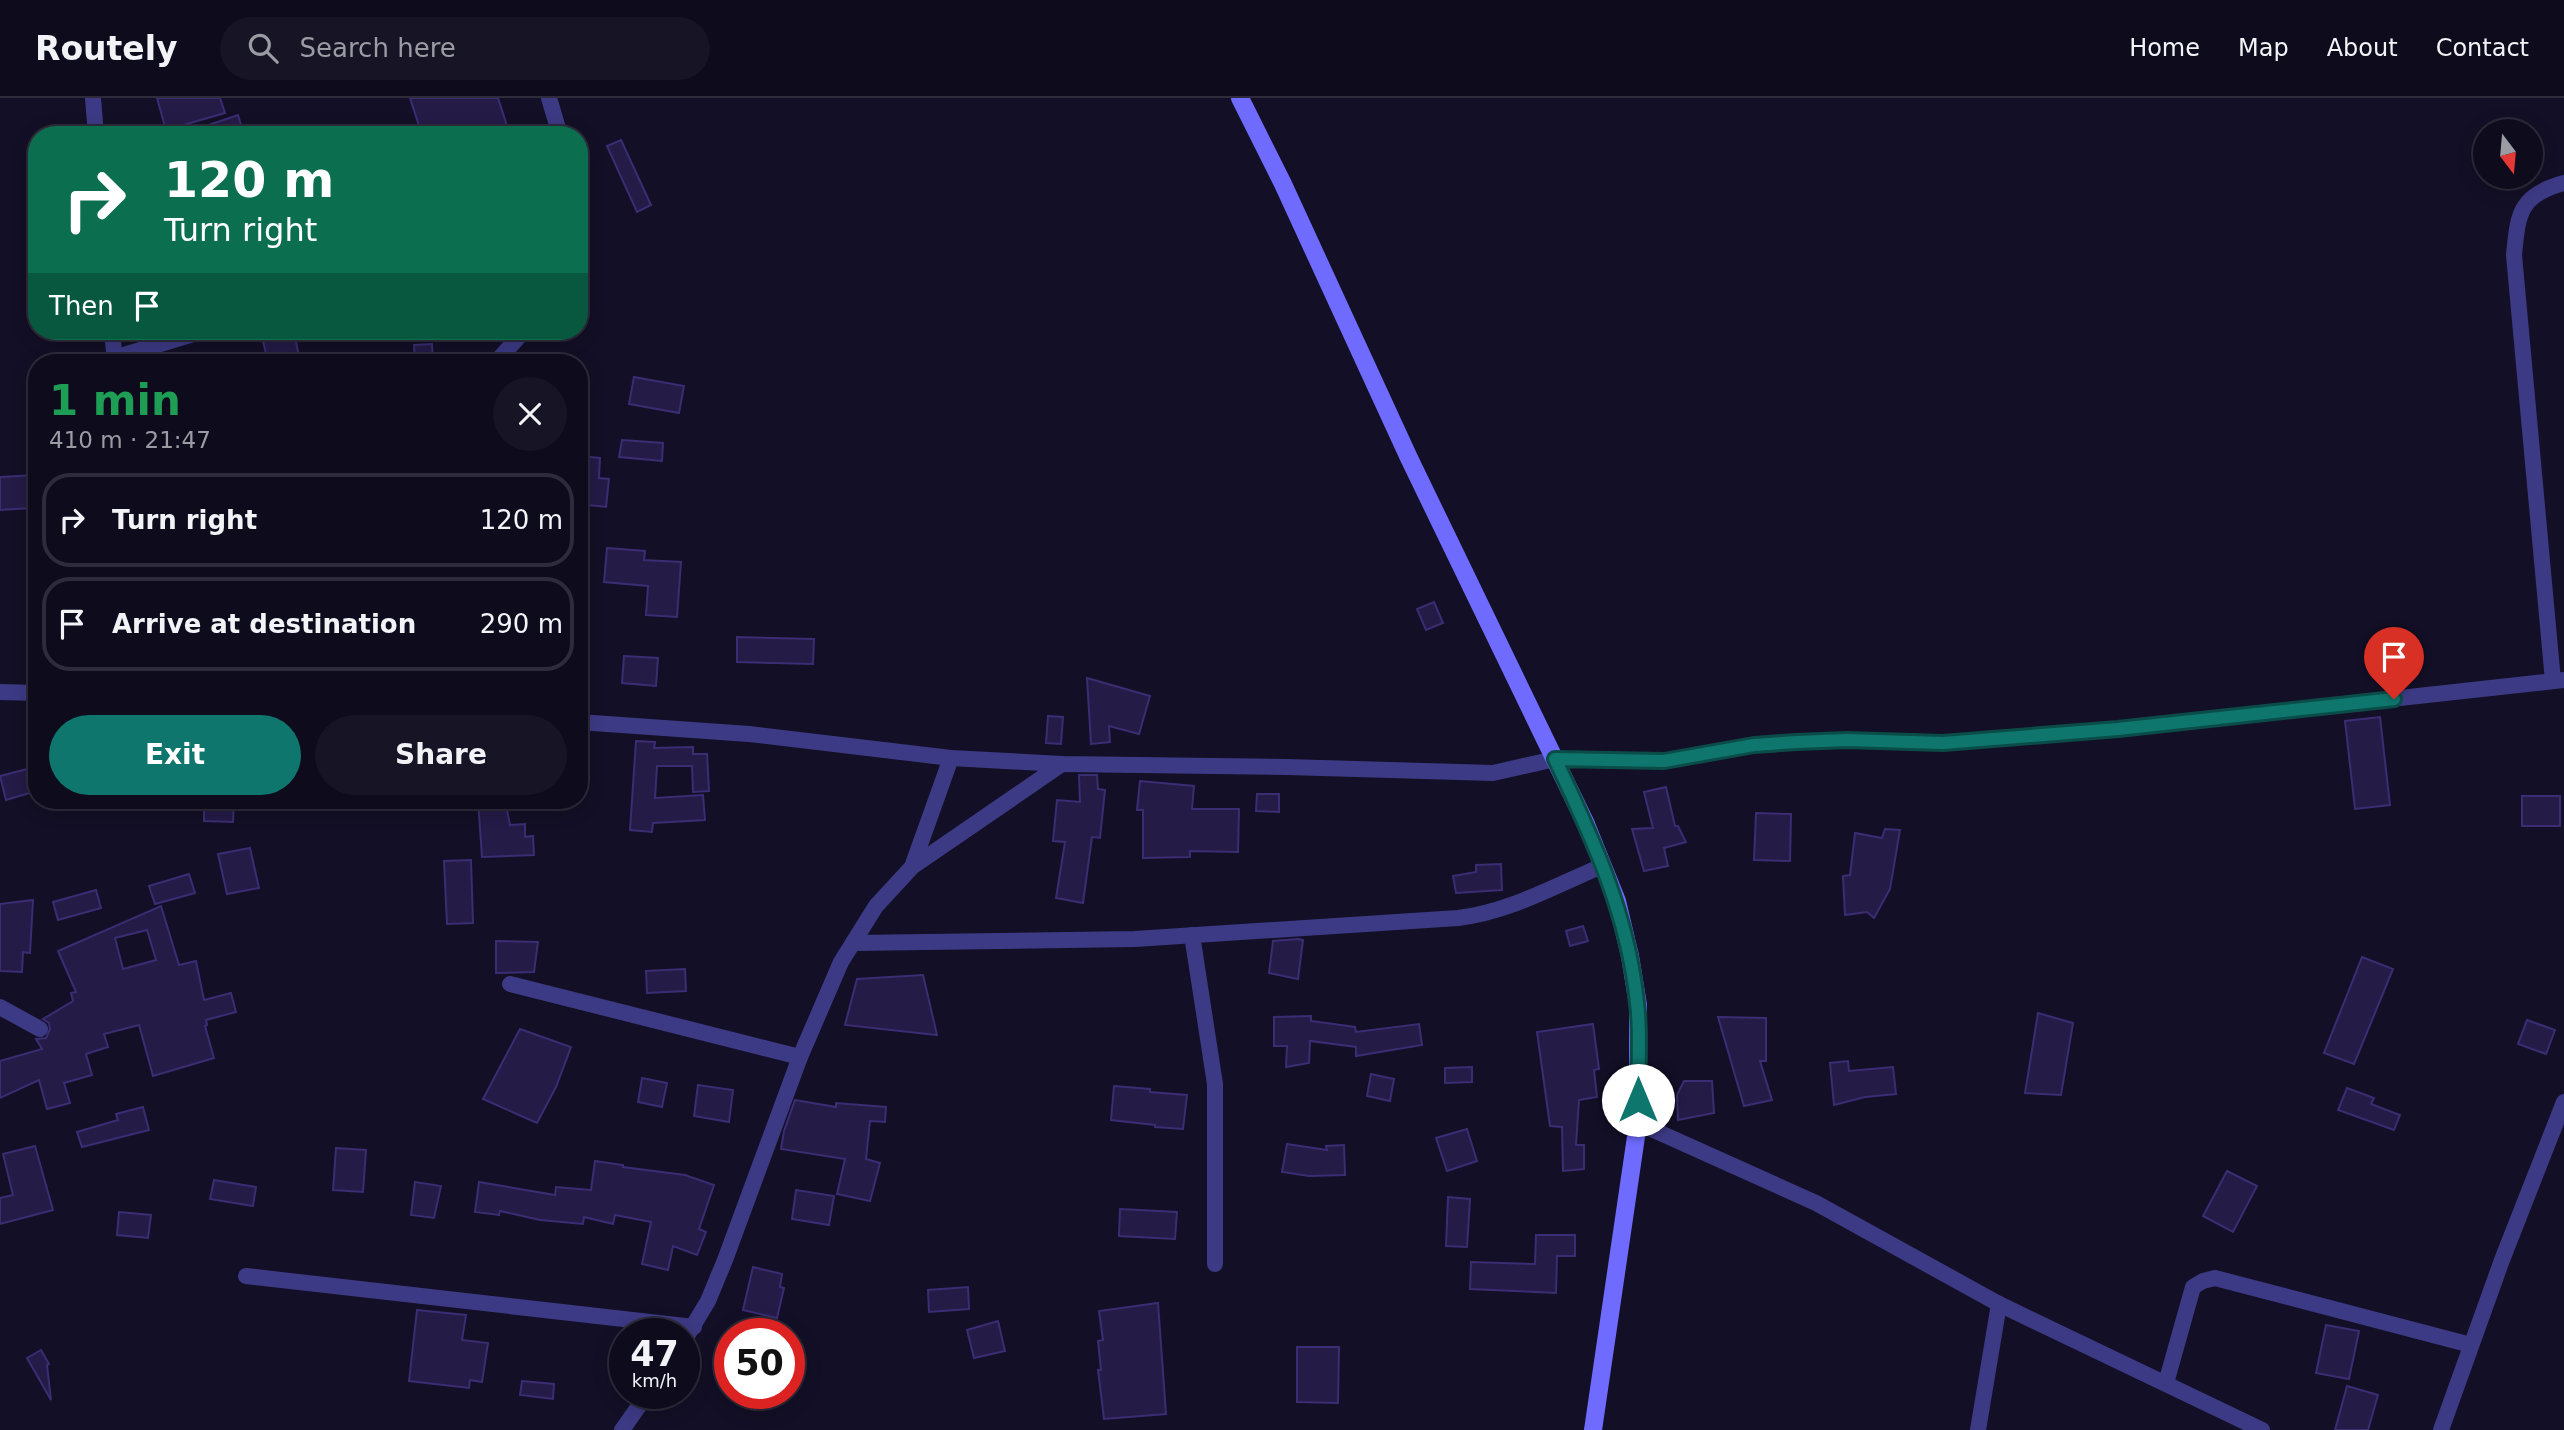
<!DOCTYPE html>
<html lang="en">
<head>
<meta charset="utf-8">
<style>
	body { margin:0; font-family:"DejaVu Sans",sans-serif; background:#171425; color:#f1f3f6; height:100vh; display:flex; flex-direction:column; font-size:26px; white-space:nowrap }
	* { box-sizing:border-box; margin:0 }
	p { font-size:23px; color:#9b9ba3 }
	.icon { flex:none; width:38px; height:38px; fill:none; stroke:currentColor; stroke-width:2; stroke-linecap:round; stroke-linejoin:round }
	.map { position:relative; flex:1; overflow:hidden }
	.sheet { position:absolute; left:28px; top:256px; width:560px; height:455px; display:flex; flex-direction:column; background:#0e0b1c; border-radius:28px; box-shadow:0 4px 18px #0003,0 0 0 2px #2e2b3b }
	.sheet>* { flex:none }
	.hud { position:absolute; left:28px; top:28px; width:560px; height:214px; border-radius:28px; box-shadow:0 4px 18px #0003,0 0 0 2px #2e2b3b; background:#0b6e4f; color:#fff; overflow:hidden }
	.needle { width:46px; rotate:164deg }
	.buttons { position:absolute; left:2473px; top:21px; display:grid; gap:14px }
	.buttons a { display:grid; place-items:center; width:70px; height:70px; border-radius:50%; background:#0e0b1c; box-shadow:0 4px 18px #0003,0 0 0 2px #2e2b3b; font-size:35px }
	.speed { position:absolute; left:609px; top:1220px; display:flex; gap:14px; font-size:35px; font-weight:700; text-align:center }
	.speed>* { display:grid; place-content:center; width:91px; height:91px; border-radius:50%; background:#0e0b1c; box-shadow:0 4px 18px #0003,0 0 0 2px #2e2b3b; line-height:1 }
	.speed small { font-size:18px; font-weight:400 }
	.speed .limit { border:10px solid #d22; background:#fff; color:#111 }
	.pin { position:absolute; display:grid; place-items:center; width:60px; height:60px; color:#fff; margin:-72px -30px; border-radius:50% 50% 50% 0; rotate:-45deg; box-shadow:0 0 7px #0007 }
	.pin .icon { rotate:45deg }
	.me { position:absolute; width:77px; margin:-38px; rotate:0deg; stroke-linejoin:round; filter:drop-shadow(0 0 5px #0008) }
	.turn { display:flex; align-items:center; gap:24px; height:147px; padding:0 21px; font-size:32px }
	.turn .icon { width:91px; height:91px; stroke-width:2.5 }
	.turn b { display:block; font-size:49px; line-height:60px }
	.then { display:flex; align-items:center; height:66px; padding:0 21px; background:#0003; gap:14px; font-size:26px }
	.round { display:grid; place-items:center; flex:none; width:74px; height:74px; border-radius:37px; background:#171425 }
	.summary { display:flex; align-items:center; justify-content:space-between; height:119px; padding:0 21px }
	h1 { font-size:42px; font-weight:800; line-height:52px; color:#1e9e55 }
	.action { display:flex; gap:14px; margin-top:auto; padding:14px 21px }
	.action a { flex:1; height:80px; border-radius:42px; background:#0f766e; color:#fff; font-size:28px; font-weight:800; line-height:80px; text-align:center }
	.action a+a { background:#171425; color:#f1f3f6 }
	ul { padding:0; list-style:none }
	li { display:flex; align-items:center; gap:21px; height:94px; margin:0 14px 10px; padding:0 7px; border:4px solid #2e2b3b; border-radius:28px }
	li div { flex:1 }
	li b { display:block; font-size:26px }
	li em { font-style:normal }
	header { display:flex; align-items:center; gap:42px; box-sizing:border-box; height:98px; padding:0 35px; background:#0e0b1c; border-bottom:2px solid #2e2b3b }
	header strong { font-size:33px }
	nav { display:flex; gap:38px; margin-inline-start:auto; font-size:24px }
	.search { width:490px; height:63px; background:#171425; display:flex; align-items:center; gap:18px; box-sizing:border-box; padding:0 24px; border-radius:38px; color:#9b9ba3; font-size:26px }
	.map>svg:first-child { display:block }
</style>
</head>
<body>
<header>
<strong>Routely</strong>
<div class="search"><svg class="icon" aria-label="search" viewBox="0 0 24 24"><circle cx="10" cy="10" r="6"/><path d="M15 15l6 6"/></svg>Search here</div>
<nav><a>Home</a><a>Map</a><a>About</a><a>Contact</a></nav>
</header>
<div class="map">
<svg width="2564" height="1332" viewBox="0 0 2564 1332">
	<rect width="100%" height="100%" fill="#130f26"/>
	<g fill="#241b47" stroke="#3b2d73" stroke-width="2" fill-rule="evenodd">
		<path d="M 157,0 L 220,0 L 225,15 L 166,32 Z"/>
		<path d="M 410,0 L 498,0 L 510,37 L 422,37 Z"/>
		<path d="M 238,17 L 244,37 L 188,37 L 188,34 Z"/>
		<path d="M 621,42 L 651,107 L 637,114 L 607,48 Z"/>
		<path d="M 294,233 L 300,264 L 268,264 L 262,239 Z"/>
		<path d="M 432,246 L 433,264 L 415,264 L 414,247 Z"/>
		<path d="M 634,279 L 684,288 L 679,315 L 629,306 Z"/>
		<path d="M 622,342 L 663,345 L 662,363 L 619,359 Z"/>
		<path d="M 579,358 L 600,360 L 599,380 L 609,381 L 606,409 L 579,406 Z"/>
		<path d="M 37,377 L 37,407 L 31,410 L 0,412 L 0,379 Z"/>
		<path d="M 607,450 L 645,453 L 644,462 L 681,464 L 677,519 L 646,517 L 648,488 L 604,484 Z"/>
		<path d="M 1434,504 L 1443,525 L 1426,532 L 1417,511 Z"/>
		<path d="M 737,539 L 814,541 L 813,566 L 737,564 Z"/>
		<path d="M 624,558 L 658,560 L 656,588 L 622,585 Z"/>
		<path d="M 1087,580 L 1150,598 L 1139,636 L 1109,628 L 1110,644 L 1091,646 Z"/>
		<path d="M 1048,618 L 1063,619 L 1061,646 L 1046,645 Z"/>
		<path d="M 2380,619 L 2390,707 L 2355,711 L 2345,623 Z"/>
		<path d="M 636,643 L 655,644 L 654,650 L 693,649 L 693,656 L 707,656 L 709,693 L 693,694 L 692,668 L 657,668 L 655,700 L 703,697 L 705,722 L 653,725 L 652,734 L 630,732 Z"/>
		<path d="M 27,671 L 33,694 L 6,702 L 0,678 Z"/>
		<path d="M 1079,677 L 1097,677 L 1098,691 L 1105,692 L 1100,740 L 1092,739 L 1083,805 L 1056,800 L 1065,744 L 1053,743 L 1057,702 L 1080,704 Z"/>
		<path d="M 1140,683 L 1194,688 L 1192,711 L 1239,711 L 1238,754 L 1190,753 L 1190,759 L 1143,760 L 1143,712 L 1137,712 Z"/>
		<path d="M 1666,689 L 1675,728 L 1678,728 L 1686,744 L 1664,750 L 1668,768 L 1644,773 L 1632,731 L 1653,730 L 1644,694 Z"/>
		<path d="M 1257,696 L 1279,696 L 1279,714 L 1256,713 Z"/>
		<rect x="2522" y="698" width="38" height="30"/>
		<path d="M 204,702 L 234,702 L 233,724 L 204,723 Z"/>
		<path d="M 478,702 L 505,702 L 510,727 L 525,726 L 525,739 L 533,738 L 534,757 L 482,759 Z"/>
		<path d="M 1756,715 L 1791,716 L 1790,763 L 1754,762 Z"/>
		<path d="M 1885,731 L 1900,732 L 1890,791 L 1874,820 L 1867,814 L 1845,817 L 1843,778 L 1850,777 L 1855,735 L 1882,740 Z"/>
		<path d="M 250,750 L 259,790 L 227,796 L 218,756 Z"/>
		<path d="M 471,762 L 473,825 L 447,826 L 444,763 Z"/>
		<path d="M 1501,766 L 1502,792 L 1456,795 L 1453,778 L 1476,774 L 1476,767 Z"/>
		<path d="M 189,776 L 195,795 L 155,806 L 149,788 Z"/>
		<path d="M 96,792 L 101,810 L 58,822 L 53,804 Z"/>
		<path d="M 33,802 L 30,855 L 23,854 L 22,874 L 0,873 L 0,806 Z"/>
		<path d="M 161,808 L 179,867 L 196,863 L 204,902 L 231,895 L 236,914 L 206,922 L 207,927 L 205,928 L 214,960 L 153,978 L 139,927 L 104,936 L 108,949 L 86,956 L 92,977 L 64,985 L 70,1005 L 47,1011 L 39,982 L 0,1000 L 0,963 L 42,951 L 36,941 L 46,940 L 50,931 L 49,925 L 43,921 L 73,903 L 71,895 L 76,894 L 58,853 ZM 147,832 L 156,862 L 123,871 L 115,840 Z"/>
		<path d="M 1583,828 L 1588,843 L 1570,848 L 1566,833 Z"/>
		<path d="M 1298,841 L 1303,842 L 1298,881 L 1269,875 L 1273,843 Z"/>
		<path d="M 496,843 L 538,844 L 534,874 L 496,875 Z"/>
		<path d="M 2362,859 L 2393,871 L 2354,966 L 2324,955 Z"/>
		<path d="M 685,871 L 686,893 L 647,895 L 646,873 Z"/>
		<path d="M 923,877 L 937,937 L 845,927 L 857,881 Z"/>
		<path d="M 2038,915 L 2073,925 L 2061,997 L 2025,995 Z"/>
		<path d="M 1311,918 L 1311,923 L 1355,929 L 1356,934 L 1419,926 L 1422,947 L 1356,958 L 1356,949 L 1310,943 L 1309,965 L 1286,969 L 1287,948 L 1274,948 L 1274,919 Z"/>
		<path d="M 1718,919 L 1766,920 L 1766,963 L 1760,963 L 1772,1002 L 1744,1008 Z"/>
		<path d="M 2527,922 L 2555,932 L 2546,956 L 2518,946 Z"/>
		<path d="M 1593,926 L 1599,971 L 1594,972 L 1597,999 L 1579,1002 L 1576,1047 L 1584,1047 L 1584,1071 L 1563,1073 L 1562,1029 L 1550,1028 L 1537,934 Z"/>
		<path d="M 520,931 L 571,949 L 556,989 L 537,1025 L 483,1001 Z"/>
		<path d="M 1848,963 L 1849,973 L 1893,969 L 1896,996 L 1865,999 L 1834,1007 L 1830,965 Z"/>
		<path d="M 1472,969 L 1472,984 L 1445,985 L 1445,970 Z"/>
		<path d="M 1371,976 L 1394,981 L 1390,1003 L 1367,998 Z"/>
		<path d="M 642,980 L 667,985 L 662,1009 L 638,1004 Z"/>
		<path d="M 1684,983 L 1712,983 L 1714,1015 L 1678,1022 L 1677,997 Z"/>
		<path d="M 698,987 L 733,992 L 729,1024 L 694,1018 Z"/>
		<path d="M 1114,988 L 1150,991 L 1150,994 L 1187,997 L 1183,1031 L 1155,1029 L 1155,1027 L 1111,1022 Z"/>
		<path d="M 2347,990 L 2374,1000 L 2371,1006 L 2400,1017 L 2394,1032 L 2338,1012 Z"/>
		<path d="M 795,1002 L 836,1009 L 836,1005 L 886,1009 L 885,1024 L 870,1023 L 866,1061 L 880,1065 L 870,1103 L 837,1096 L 845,1061 L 781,1051 L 784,1033 Z"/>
		<path d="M 143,1009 L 149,1032 L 82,1049 L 77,1034 L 118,1022 L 116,1016 Z"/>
		<path d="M 1467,1031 L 1477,1063 L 1447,1073 L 1436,1040 Z"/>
		<path d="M 1287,1046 L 1327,1052 L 1326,1048 L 1344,1047 L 1345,1077 L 1309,1078 L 1282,1074 Z"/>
		<path d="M 35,1048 L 53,1112 L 0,1126 L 0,1100 L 13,1097 L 3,1056 Z"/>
		<path d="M 336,1050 L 366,1052 L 363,1094 L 333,1092 Z"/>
		<path d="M 595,1063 L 623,1067 L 623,1069 L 685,1077 L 714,1087 L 699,1131 L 706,1134 L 697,1157 L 673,1148 L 668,1172 L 642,1166 L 651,1124 L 615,1117 L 613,1126 L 584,1119 L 583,1126 L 540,1122 L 500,1113 L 499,1117 L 475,1114 L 479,1084 L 555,1097 L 556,1089 L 591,1092 Z"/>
		<path d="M 2227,1073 L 2257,1088 L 2233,1134 L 2203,1118 Z"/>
		<path d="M 214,1082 L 256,1089 L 253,1108 L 210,1101 Z"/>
		<path d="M 415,1084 L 441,1088 L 434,1120 L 411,1117 Z"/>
		<path d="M 796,1092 L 834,1098 L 829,1127 L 792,1121 Z"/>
		<path d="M 1448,1099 L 1470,1101 L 1467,1149 L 1446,1148 Z"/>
		<path d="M 1120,1111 L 1177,1114 L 1175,1141 L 1119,1138 Z"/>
		<path d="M 119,1114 L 151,1117 L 148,1140 L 117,1137 Z"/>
		<path d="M 1536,1137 L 1575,1137 L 1575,1158 L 1557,1158 L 1556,1195 L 1470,1191 L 1471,1164 L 1535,1166 Z"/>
		<path d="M 753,1169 L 782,1176 L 780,1189 L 784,1190 L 777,1220 L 743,1212 Z"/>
		<path d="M 968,1189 L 969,1211 L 929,1214 L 928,1192 Z"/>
		<path d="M 1158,1205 L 1166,1316 L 1104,1321 L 1098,1272 L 1101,1272 L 1098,1243 L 1103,1242 L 1099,1213 Z"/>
		<path d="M 417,1212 L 466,1217 L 462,1242 L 488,1245 L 482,1284 L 470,1282 L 469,1290 L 409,1283 Z"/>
		<path d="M 998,1223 L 1005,1253 L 974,1260 L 967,1232 Z"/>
		<path d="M 2326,1227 L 2359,1233 L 2349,1281 L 2316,1275 Z"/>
		<path d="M 1297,1249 L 1339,1249 L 1338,1305 L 1297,1304 Z"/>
		<path d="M 41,1252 L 49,1266 L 47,1267 L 51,1302 L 27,1260 Z"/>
		<path d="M 522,1283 L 554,1286 L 553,1301 L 520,1297 Z"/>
		<path d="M 2347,1288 L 2378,1297 L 2368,1332 L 2335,1332 Z"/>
	</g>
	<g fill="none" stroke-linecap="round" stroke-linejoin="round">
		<g stroke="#3d3a85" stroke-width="16">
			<path d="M 93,0 L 96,37"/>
			<path d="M 549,0 L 560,37"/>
			<path d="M 579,100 L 582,135 L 579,147"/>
			<path d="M 112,233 L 115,264"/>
			<path d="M 114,260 L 203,233"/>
			<path d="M 496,264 L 524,233"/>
			<path d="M 2553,583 L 2514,157 C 2518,116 2519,97 2564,85"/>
			<path d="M 0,594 L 37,595"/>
			<path d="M 579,624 L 749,636 L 951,660 L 1062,666 L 1287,669 L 1493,675 L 1555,661 L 1664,663 L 1754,647 L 1796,644 L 1847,642 L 1943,645 L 2118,631 L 2564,582"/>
			<path d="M 912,769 L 951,660"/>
			<path d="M 1192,837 L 1215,986 L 1215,1166"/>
			<path d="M 853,845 L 1135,841 L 1458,820 C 1509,814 1555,788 1602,768"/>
			<path d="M 510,886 L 800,959"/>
			<path d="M 0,909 L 40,931"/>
			<path d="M 1638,1025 L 1816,1105 L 1999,1206 L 2262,1332"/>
			<path d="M 246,1178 L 694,1229"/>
			<path d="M 684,1243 L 708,1203 L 725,1162 L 800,959 L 841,864 L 876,808 L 912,769 L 1062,666"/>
			<path d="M 2166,1285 L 2193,1189 L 2203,1183 L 2215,1180 L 2471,1247"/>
			<path d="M 622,1332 L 648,1295"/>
			<path d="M 1978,1332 L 1999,1206"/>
			<path d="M 2441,1332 L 2502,1162 L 2564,1004"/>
		</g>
		<path stroke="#6f6bff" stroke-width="18" d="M 1240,0 L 1283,86 L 1409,360 L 1586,726 L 1617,803 L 1630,858 L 1638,907 L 1638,1025 L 1593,1332"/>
	</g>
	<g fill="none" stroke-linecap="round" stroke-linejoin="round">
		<defs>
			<path id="route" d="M 1638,1002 C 1638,970 1641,936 1637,905 C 1628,816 1593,741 1555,661 L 1664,663 L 1754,647 L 1796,644 L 1847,642 L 1943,645 L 2118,631 L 2394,601"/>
		</defs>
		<use href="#route" stroke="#0a4d48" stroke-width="18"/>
		<use href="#route" stroke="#0f766e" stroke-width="12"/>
	</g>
</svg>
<div class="buttons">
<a><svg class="needle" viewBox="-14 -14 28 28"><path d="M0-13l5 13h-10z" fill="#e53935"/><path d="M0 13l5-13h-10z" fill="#9b9ba3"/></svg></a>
</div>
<div class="speed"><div>47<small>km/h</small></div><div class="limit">50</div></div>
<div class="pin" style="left:2394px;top:601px;background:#d93025"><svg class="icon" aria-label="arrive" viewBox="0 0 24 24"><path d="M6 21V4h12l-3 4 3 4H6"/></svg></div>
<svg class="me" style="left:1638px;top:1002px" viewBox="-20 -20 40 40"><circle r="19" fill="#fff"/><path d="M0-13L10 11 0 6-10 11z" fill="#0f766e"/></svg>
<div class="hud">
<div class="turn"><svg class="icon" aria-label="right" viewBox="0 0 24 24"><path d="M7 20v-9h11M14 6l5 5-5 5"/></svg><div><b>120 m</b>Turn right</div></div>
<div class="then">Then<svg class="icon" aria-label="arrive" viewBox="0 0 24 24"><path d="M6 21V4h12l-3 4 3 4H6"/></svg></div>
</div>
<section class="sheet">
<div class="summary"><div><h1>1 min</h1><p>410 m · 21:47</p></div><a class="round"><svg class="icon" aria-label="close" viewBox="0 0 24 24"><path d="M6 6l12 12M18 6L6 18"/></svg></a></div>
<ul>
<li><svg class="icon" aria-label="right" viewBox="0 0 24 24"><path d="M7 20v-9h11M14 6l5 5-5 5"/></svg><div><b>Turn right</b></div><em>120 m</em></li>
<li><svg class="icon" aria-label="arrive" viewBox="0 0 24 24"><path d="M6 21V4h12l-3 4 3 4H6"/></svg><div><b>Arrive at destination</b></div><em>290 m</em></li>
</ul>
<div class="action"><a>Exit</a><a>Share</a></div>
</section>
</div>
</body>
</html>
